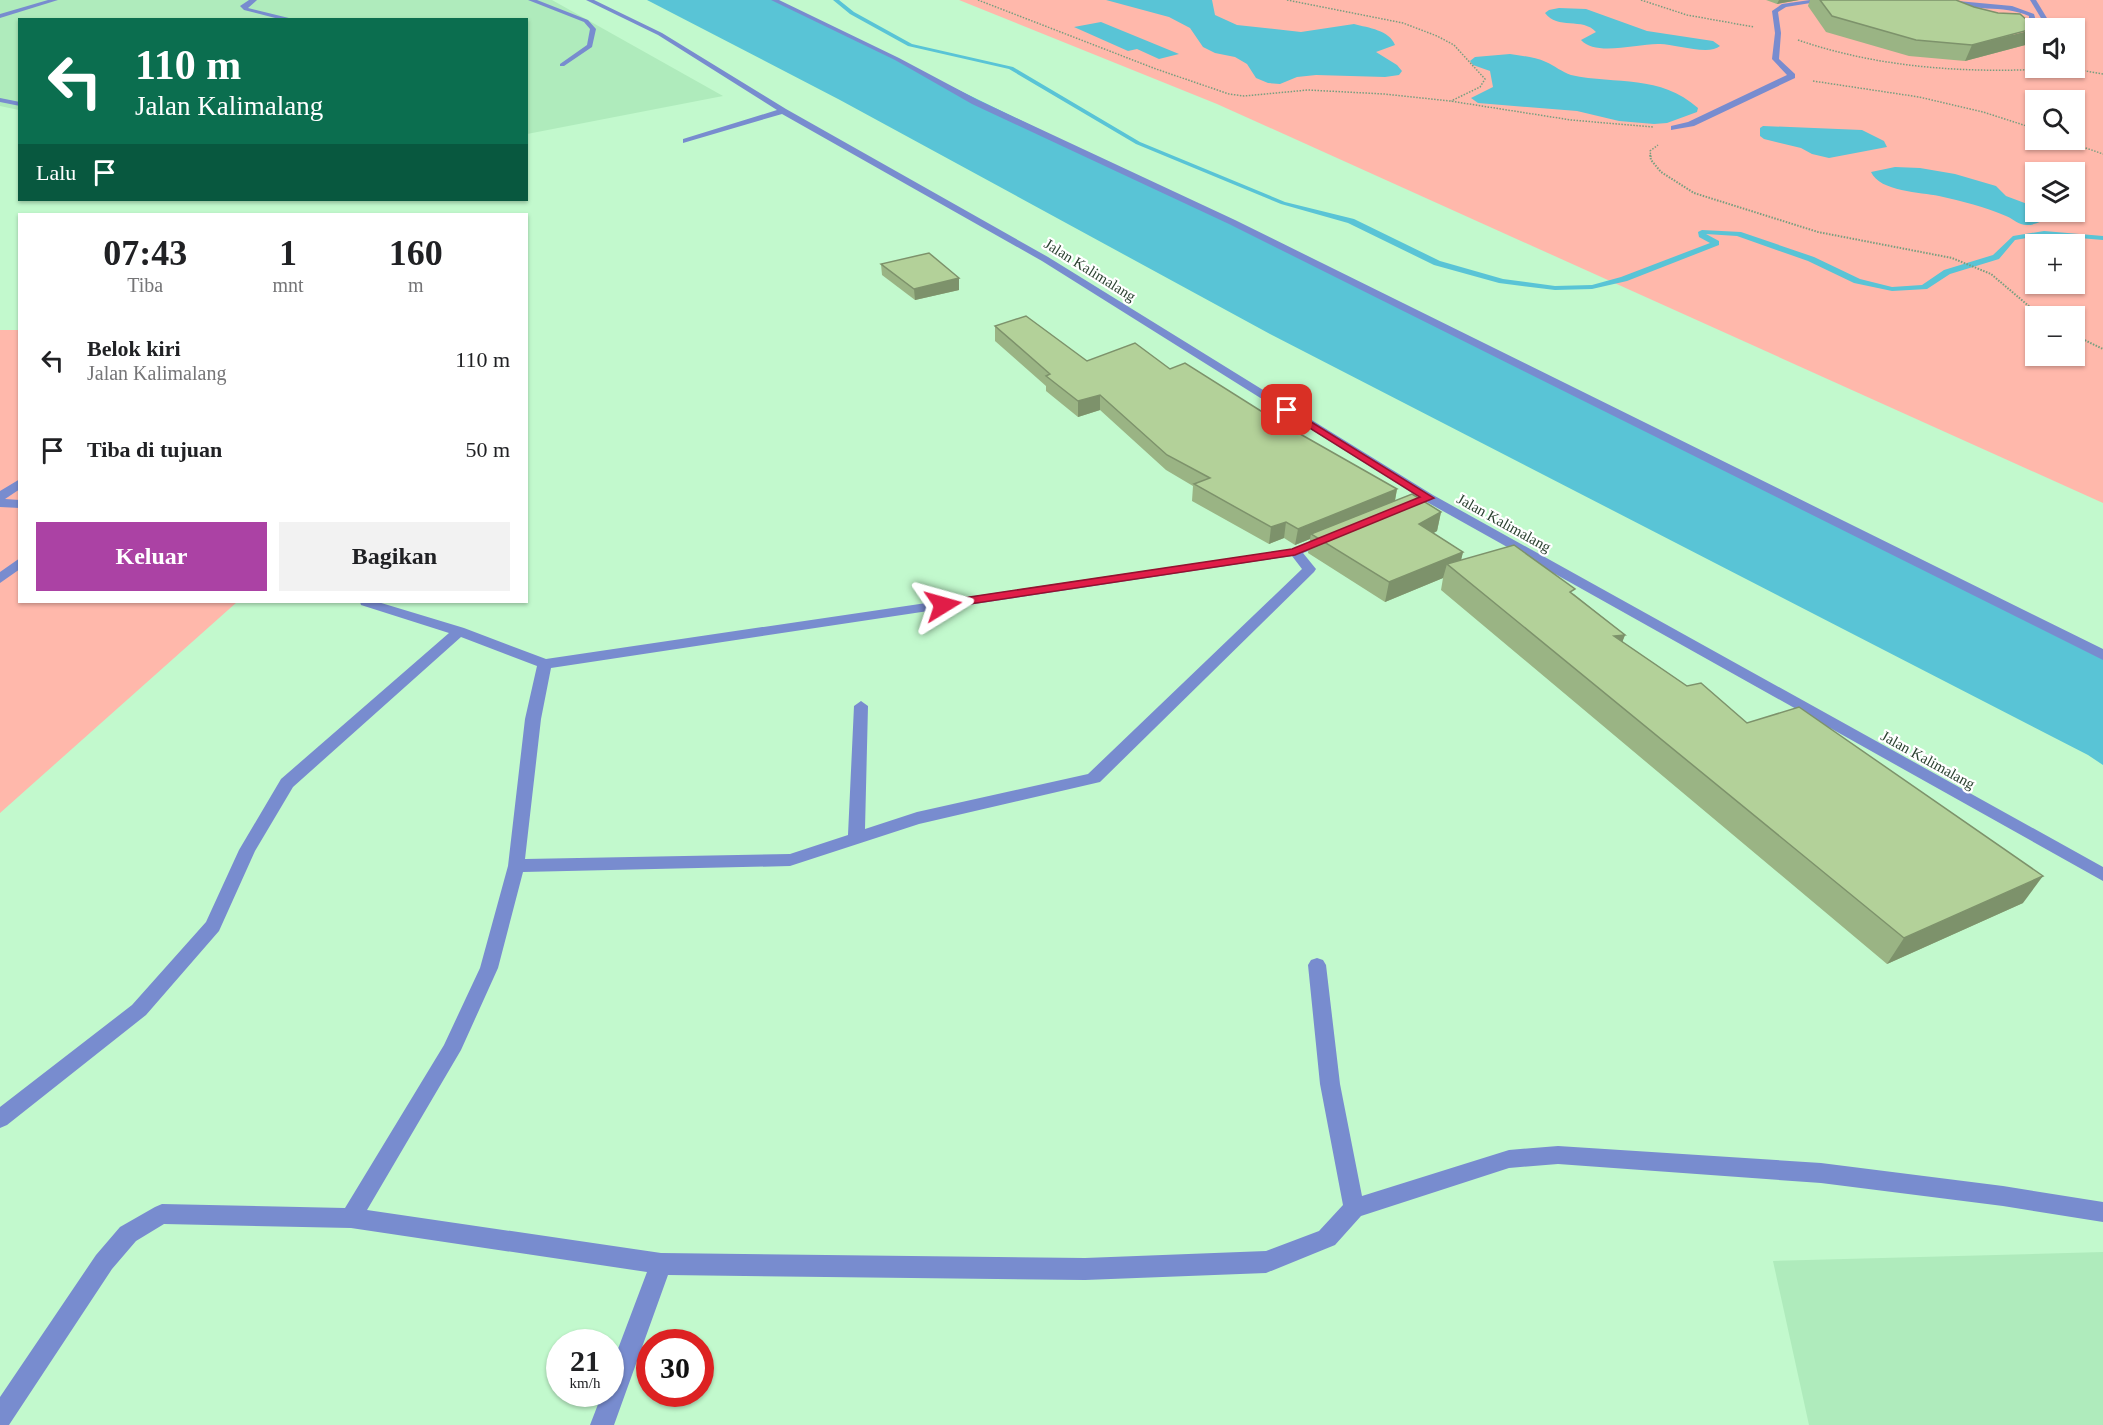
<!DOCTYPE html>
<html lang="id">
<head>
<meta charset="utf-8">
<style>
	body { margin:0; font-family:"Times New Roman",serif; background:#f2f2f2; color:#202124; height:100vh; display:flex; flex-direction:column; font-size:22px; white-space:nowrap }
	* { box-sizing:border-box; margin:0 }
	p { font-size:20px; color:#757577 }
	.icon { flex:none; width:33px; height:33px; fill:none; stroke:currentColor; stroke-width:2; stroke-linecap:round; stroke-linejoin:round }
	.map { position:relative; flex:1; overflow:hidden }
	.details { position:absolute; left:18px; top:213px; width:510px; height:390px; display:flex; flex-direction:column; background:#fff; border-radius:0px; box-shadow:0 2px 4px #0004 }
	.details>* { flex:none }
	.top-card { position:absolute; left:18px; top:18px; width:510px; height:183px; border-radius:0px; box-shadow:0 2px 4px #0004; background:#0b6e4f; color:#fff; overflow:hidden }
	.controls { position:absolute; left:2025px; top:18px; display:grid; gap:12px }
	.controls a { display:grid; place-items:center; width:60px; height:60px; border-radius:0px; background:#fff; box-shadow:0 2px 4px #0004; font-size:30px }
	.speed { position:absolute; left:546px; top:1329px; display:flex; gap:12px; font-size:30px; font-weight:700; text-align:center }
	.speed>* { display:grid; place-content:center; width:78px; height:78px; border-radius:50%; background:#fff; box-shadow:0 2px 4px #0004; line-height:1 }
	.speed small { font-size:15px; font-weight:400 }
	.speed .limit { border:9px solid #d22; background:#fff; color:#111 }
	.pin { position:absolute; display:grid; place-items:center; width:51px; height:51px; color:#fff; margin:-26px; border-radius:12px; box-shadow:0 3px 9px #0006 }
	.me { position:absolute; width:66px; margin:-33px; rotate:82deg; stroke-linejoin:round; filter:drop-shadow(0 0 4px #0008) }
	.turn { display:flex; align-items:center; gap:21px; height:126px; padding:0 18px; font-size:27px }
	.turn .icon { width:78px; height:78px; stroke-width:2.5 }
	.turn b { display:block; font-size:42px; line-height:51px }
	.then { display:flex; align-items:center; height:57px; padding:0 18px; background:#0003; gap:12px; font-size:22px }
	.eta { display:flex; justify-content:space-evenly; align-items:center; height:102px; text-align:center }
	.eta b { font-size:36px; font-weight:700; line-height:42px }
	.action { display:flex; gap:12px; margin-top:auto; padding:12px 18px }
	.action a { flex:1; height:69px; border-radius:0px; background:#ab42a4; color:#fff; font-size:24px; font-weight:700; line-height:69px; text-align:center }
	.action a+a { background:#f2f2f2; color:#202124 }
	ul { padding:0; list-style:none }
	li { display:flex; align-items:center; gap:18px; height:90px; padding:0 18px }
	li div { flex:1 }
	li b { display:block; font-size:22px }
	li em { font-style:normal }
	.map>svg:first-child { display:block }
</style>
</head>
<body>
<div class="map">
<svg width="2103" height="1425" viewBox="0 0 2103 1425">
	<rect width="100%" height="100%" fill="#c2f9cd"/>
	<g fill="#afebbc">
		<path d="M 0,0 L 552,0 L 723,96 L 527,134 L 526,20 L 20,20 L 19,110 L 0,106 Z"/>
		<path d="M 2103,1252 L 2103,1425 L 1809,1425 L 1773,1261 Z"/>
	</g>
	<g fill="#ffb8ab" fill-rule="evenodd">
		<path d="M 959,0 L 2103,0 L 2103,503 L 1217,104 ZM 2036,28 L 2074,28 L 2074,68 L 2036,68 ZM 2036,100 L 2074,100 L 2074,140 L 2036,140 ZM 2036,172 L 2074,172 L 2074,212 L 2036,212 ZM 2036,244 L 2074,244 L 2074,284 L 2036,284 ZM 2036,316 L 2074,316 L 2074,356 L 2036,356 Z"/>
		<path d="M 0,330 L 19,330 L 20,602 L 237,602 L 0,813 Z"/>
	</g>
	<g fill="#59c4d6">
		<path d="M 647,0 L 774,0 L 1168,192 L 2103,655 L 2103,765 L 2088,755 L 1270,334 L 840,100 Z"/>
		<path d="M 1106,0 L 1212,0 L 1215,15 L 1237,25 L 1301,32 L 1354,24 C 1369,28 1389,30 1395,45 L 1376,52 L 1397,65 L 1402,71 L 1399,75 L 1385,77 L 1316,75 L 1297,77 L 1280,84 L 1268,83 L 1256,78 L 1247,64 L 1235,57 L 1215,53 L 1203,47 L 1190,28 L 1169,17 Z"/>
		<path d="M 1559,8 L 1586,9 L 1647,31 L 1713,41 L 1720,46 C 1709,56 1675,44 1660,44 C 1639,43 1596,57 1581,40 L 1596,32 C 1583,17 1557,30 1545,13 L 1549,10 Z"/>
		<path d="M 1101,22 L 1179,54 L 1159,59 L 1137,49 L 1128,51 L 1074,27 Z"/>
		<path d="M 1510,54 C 1523,56 1535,57 1546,62 C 1555,66 1562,72 1571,75 C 1617,85 1660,74 1698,108 L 1697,112 L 1667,123 L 1654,124 L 1619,121 L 1577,111 L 1478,103 L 1471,98 L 1493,87 L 1490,71 L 1473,65 L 1470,61 L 1475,57 Z"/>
		<path d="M 1763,126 L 1862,130 L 1884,141 L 1887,147 L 1829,158 L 1812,154 L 1801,148 L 1764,139 L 1760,136 L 1760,128 Z"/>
		<path d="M 1895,167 L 1920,168 L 1955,174 L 1996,186 L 2006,196 L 2035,207 L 2036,212 L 2045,212 L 2049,217 C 2042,221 2036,225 2027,225 C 2018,225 2014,219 2006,216 C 1985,207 1962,201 1939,196 C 1921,192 1880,192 1871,172 Z"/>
	</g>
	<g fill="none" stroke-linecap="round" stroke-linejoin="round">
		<path fill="#59c4d6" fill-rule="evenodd" d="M 833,0 L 839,0 L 854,12 L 912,44 L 1013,67 L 1140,142 L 1285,202 L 1354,219 L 1440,261 L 1503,279 L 1555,286 L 1592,285 L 1621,277 L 1710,243 L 1699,237 L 1698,232 L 1702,230 L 1741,232 L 1814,257 L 1860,279 L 1892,287 L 1922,285 L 1944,270 L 1993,255 L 2013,236 L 2044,231 L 2103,236 L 2103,240 L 2044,235 L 2015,240 L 1999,259 L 1950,274 L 1927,289 L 1892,291 L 1854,283 L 1808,261 L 1737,236 L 1706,234 L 1719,241 L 1719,245 L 1627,281 L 1592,289 L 1555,290 L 1499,283 L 1434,265 L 1348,223 L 1281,204 L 1136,144 L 1009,69 L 908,46 L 850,14 Z"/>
		<g stroke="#779e7f" stroke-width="1.5" stroke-dasharray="1.5 1.5" stroke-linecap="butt">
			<path d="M 978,0 L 1156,69 L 1229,94 L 1244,96 L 1308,90 L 1384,94 L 1450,101 L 1571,120 L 1653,127"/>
			<path d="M 1287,0 L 1403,23 L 1437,36 L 1454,45 L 1485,79 L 1480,87 L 1451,101"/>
			<path d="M 1641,0 L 1687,15 L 1754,27"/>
			<path d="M 1798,40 C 1882,69 1974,74 2062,68"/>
			<path d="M 2069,68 L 2103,74"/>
			<path d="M 1813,81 L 1919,97 L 1983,112 L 2036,129"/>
			<path d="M 2063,140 L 2103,154"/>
			<path d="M 1651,157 L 1650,151 L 1658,145"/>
		</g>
		<g stroke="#779e7f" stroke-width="2" stroke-dasharray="1.5 1.5" stroke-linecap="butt">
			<path d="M 1650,155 L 1651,160 L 1661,172 L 1694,193 L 1818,232 L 1952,258 L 1991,274 L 2030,307 L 2045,316"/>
			<path d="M 2074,335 L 2103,349"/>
		</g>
		<g fill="#788ccf" fill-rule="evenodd">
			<path d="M 48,0 L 58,0 L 0,18 L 0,14 Z"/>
			<path d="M 249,0 L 257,0 L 248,8 L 297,20 L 283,20 L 244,10 L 240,6 Z"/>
			<path d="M 528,0 L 537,0 L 588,20 L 596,29 L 592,47 L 564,66 L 560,66 L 560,64 L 587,45 L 590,29 L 584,22 Z"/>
			<path d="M 586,0 L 594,0 L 662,33 L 786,109 L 1048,257 L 1433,495 L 2103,867 L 2103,881 L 1425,501 L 1042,261 L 782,114 L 683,143 L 683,139 L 777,110 L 658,35 Z"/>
			<path d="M 771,0 L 779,0 L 899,58 L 978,100 L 1235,220 L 2103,649 L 2103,660 L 1229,224 L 972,104 L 895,60 Z"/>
			<path d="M 1810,0 L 1829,0 L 1786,7 L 1778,12 L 1781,33 L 1779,59 L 1795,74 L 1795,78 L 1694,126 L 1671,130 L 1671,126 L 1688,122 L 1787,75 L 1772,59 L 1775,33 L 1772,11 L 1782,4 Z"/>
			<path d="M 1947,0 L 2012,6 L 2034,14 L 2036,21 L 2008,26 L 2006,23 L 2029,19 L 2029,16 C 2003,4 1971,13 1947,0 Z"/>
			<path d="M 2030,0 L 2036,0 L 2053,28 L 2047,28 Z"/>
			<path d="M 0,98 L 20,102 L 20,106 L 0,102 Z"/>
			<path d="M 20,479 L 20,489 L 5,499 L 20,500 L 20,508 L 0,507 L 0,491 Z"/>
			<path d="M 1329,534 L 1334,535 L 1335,538 L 1334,541 L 1303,553 L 1316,569 L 1314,572 L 1100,782 L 919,824 L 790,866 L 523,872 L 498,968 L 461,1050 L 367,1210 L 661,1253 L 1085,1258 L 1266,1251 L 1319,1231 L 1343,1205 L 1320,1084 L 1308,965 L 1311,960 L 1317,958 L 1323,960 L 1326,965 L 1340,1084 L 1362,1196 L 1509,1150 L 1558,1146 L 1821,1163 L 2003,1186 L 2103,1202 L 2103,1222 L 2003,1206 L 1821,1183 L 1558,1164 L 1509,1168 L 1361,1216 L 1335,1245 L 1266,1273 L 1085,1280 L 668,1275 L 614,1425 L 590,1425 L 602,1394 L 610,1394 L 610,1370 L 647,1272 L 351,1228 L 164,1224 L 136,1241 L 112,1269 L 9,1425 L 0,1425 L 0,1397 L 96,1255 L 120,1227 L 155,1207 L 162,1204 L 345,1208 L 444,1045 L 480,968 L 508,866 L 525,719 L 537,666 L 461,637 L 293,787 L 255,851 L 219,931 L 146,1015 L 7,1125 L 0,1128 L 0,1107 L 132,1005 L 206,922 L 239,850 L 281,779 L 449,633 L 361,605 L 360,602 L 378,602 L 464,628 L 546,659 L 1292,549 ZM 1292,556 L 1302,569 L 1088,774 L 917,812 L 865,829 L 868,706 L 861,701 L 854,706 L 848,835 L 790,854 L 525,859 L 541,719 L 551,668 Z"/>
			<path d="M 20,558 L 20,569 L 0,583 L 0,572 Z"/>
		</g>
	</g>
	<g fill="#9ab484">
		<path d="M 1766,0 L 1799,0 L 1777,4 Z"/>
		<path d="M 1810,0 L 1956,0 L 2029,44 L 1965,61 L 1909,56 L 1826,32 L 1808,6 Z"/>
		<path d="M 881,264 L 959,278 L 959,290 L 915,300 L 882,275 Z"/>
		<path d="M 995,326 L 1087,361 L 1170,369 L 1272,418 L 1397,489 L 1395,501 L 1441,512 L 1437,531 L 1433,533 L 1463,552 L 1461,560 L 1574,594 L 1625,635 L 1622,642 L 1687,686 L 1747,723 L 2023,903 L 1887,964 L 1441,590 L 1443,578 L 1385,602 L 1308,553 L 1310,539 L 1295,545 L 1284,538 L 1269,544 L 1192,501 L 1193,486 L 1166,470 L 1100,410 L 1078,417 L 1046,391 L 1046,386 L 995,341 Z"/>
	</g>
	<g fill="#7d926b">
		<path d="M 1779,0 L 1799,0 L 1777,4 Z"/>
		<path d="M 2036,29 L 2029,44 L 1965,61 L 1972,45 Z"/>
		<path d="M 959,278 L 959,290 L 915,300 L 914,289 Z"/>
		<path d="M 1100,395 L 1100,410 L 1078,417 L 1078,401 Z"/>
		<path d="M 1397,489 L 1394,505 L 1311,534 L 1310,539 L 1295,545 L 1298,529 Z"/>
		<path d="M 1441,512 L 1437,531 L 1415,544 L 1419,524 Z"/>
		<path d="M 1286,522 L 1284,538 L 1269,544 L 1271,527 Z"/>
		<path d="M 1463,552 L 1458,572 L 1447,564 L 1443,578 L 1385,602 L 1389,582 Z"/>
		<path d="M 1625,635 L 1615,661 L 1614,636 Z"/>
		<path d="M 2043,876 L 2023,903 L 1887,964 L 1904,938 Z"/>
	</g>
	<g fill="#b3d199" stroke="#7d926b" stroke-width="1.5">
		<path d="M 1820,0 L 1956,0 L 1974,7 L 1998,13 L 2020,14 L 2036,28 L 1972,45 L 1916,40 L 1832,16 Z"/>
		<path d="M 929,253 L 959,278 L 914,289 L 881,264 Z"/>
		<path d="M 1026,316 L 1087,361 L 1135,343 L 1170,369 L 1185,363 L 1272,418 L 1397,489 L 1298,529 L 1286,522 L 1271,527 L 1194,484 L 1210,478 L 1167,455 L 1100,395 L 1078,401 L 1046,376 L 1050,374 L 995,326 Z"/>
		<path d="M 1412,494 L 1441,512 L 1419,524 L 1463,552 L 1389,582 L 1311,534 Z"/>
		<path d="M 1514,545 L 1575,589 L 1570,592 L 1625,635 L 1614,636 L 1687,686 L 1701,683 L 1747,723 L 1799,707 L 2043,876 L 1904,938 L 1447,564 Z"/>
	</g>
	<path fill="#e11d48" stroke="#92132f" stroke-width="1.5" d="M 1287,407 L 1434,498 L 1295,555 L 943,608 L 937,605 L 943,601 L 1292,549 L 1420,497 L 1284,412 L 1282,410 Z"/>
	<g text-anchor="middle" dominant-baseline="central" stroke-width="4.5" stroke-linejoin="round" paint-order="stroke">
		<g font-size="15" fill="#2b4130" stroke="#fff">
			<text transform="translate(1090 270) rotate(32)">Jalan Kalimalang</text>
			<text transform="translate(1504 523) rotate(29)">Jalan Kalimalang</text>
			<text transform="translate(1928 760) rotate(29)">Jalan Kalimalang</text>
		</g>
	</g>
</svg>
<div class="controls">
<a><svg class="icon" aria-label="sound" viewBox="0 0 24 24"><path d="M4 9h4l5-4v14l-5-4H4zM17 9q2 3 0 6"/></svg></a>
<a><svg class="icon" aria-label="search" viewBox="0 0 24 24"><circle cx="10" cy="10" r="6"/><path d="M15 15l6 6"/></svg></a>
<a><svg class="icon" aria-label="layers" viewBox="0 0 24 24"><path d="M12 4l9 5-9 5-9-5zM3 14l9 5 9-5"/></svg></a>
<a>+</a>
<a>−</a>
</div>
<div class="speed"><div>21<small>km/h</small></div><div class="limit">30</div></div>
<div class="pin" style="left:1287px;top:410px;background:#d93025"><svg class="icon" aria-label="arrive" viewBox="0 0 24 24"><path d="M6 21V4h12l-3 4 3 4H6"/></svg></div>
<svg class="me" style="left:943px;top:605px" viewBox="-20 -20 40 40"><path d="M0-17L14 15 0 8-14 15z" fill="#e11d48" stroke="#fff" stroke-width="4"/></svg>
<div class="top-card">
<div class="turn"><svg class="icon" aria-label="left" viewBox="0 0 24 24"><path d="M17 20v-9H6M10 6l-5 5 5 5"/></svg><div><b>110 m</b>Jalan Kalimalang</div></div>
<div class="then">Lalu<svg class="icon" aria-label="arrive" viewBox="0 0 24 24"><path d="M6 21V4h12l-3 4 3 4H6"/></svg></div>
</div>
<section class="details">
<div class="eta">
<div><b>07:43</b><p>Tiba</p></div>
<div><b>1</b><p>mnt</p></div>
<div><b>160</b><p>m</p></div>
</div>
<ul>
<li><svg class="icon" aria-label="left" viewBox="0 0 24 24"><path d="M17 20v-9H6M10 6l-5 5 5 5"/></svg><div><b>Belok kiri</b><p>Jalan Kalimalang</p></div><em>110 m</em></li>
<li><svg class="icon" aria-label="arrive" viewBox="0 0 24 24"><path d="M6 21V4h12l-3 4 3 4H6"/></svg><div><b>Tiba di tujuan</b></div><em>50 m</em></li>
</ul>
<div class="action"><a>Keluar</a><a>Bagikan</a></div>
</section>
</div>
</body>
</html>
